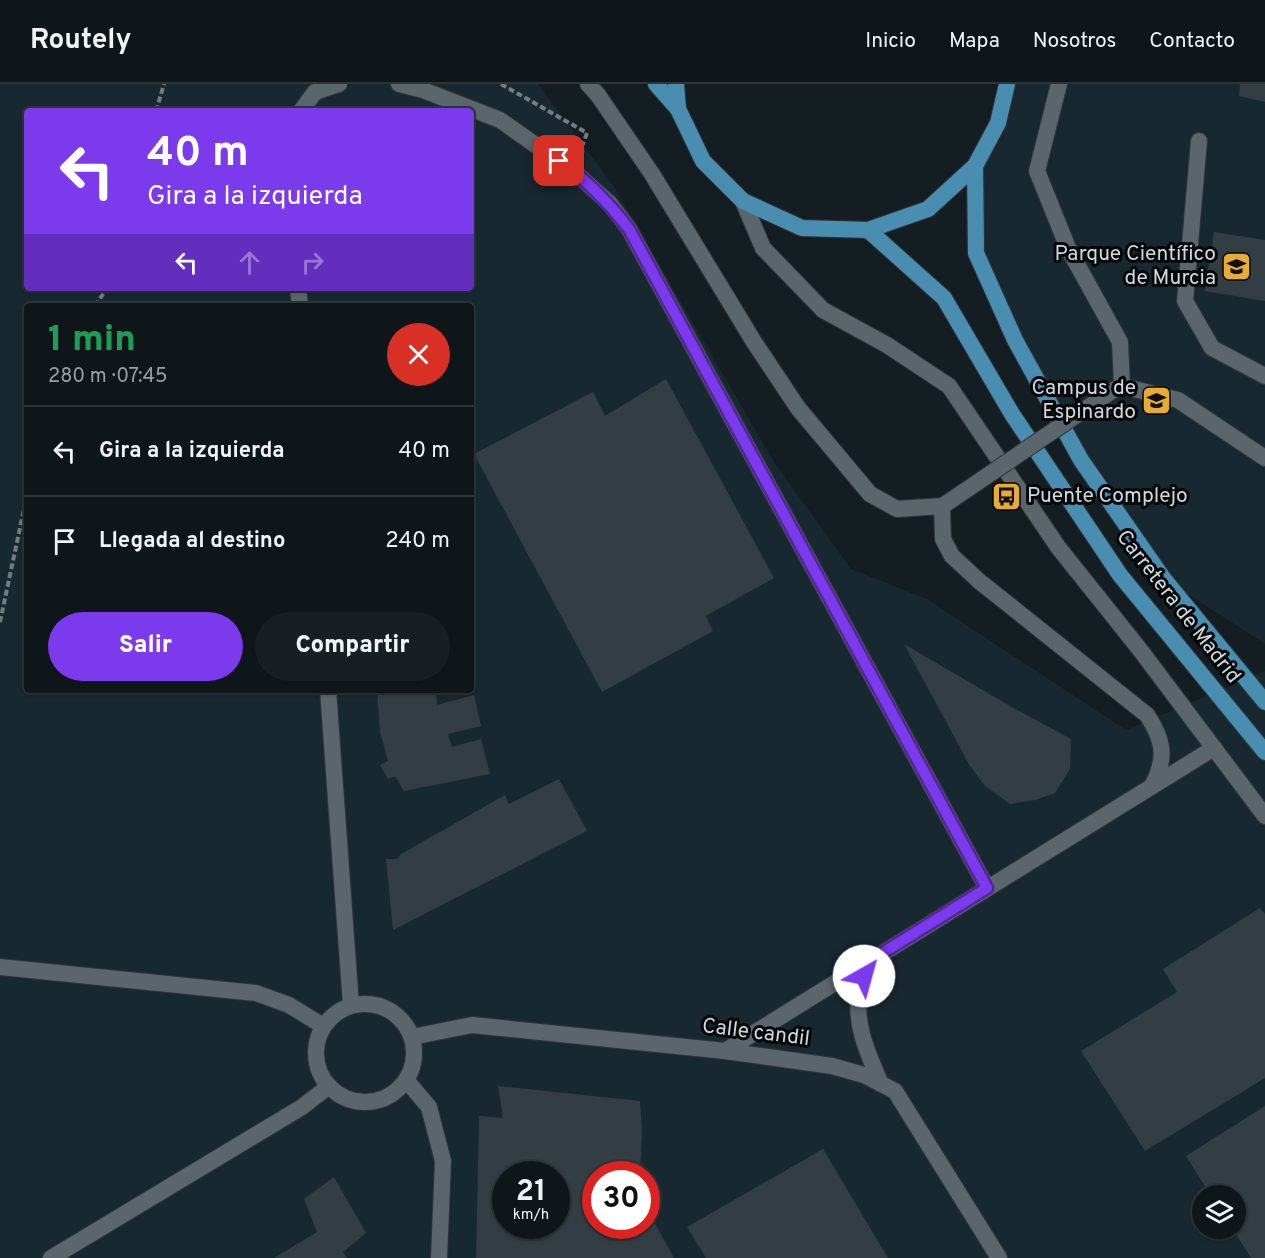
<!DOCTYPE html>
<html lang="es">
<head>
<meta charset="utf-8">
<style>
	body { margin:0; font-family:Overpass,sans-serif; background:#171f23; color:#f1f3f6; height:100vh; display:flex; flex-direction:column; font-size:22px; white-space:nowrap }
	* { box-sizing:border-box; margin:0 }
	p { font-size:20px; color:#9b9fa2 }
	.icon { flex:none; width:33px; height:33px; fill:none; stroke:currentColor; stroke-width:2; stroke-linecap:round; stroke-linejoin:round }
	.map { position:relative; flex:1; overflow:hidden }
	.sheet { position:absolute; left:24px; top:219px; width:450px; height:390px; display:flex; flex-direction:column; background:#0e161a; border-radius:6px; box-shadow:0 2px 4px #0004,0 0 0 2px #2e3539 }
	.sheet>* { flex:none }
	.guide { position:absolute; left:24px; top:24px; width:450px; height:183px; border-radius:6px; box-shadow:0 2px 4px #0004,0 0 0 2px #2e3539; background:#7c3aed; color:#fff; overflow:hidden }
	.fabs { position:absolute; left:1192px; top:1101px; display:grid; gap:12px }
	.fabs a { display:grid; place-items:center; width:54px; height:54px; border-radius:50%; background:#0e161a; box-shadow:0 2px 4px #0004,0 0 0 2px #2e3539; font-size:30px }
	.speed { position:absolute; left:492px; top:1077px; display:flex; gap:12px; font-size:30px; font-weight:700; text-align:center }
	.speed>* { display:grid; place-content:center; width:78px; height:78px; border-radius:50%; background:#0e161a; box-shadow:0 2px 4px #0004,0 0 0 2px #2e3539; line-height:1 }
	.speed small { font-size:15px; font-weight:400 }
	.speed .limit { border:9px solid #d22; background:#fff; color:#111 }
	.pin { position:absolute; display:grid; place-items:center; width:51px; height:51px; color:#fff; margin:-26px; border-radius:12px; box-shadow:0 3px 9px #0006 }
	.me { position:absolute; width:66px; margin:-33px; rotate:38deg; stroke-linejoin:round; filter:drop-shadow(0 0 4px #0008) }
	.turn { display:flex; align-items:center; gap:21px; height:126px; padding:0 24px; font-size:27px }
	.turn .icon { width:78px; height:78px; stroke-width:2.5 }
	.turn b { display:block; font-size:42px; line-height:51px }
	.lanes { display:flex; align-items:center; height:57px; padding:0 24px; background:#0003; justify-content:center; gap:30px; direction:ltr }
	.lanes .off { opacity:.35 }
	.round { display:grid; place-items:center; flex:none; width:63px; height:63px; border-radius:32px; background:#171f23 }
	.headline { display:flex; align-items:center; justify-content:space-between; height:102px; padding:0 24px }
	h1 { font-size:36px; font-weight:800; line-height:45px; color:#1e9e55 }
	.cta { display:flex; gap:12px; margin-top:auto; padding:12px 24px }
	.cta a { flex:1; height:69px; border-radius:36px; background:#7c3aed; color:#fff; font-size:24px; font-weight:800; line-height:69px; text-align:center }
	.cta a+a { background:#171f23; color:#f1f3f6 }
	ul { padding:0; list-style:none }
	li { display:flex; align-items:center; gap:18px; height:90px; padding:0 24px; border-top:2px solid #2e3539 }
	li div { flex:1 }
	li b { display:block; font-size:22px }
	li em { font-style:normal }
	header { display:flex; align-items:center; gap:36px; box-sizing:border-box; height:84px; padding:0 30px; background:#0e161a; border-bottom:2px solid #2e3539 }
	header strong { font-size:28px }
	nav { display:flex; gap:33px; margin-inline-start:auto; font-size:21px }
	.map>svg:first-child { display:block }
</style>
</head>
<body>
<header>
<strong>Routely</strong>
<nav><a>Inicio</a><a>Mapa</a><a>Nosotros</a><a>Contacto</a></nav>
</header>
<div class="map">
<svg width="1265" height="1174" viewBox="0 0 1265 1174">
	<rect width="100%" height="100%" fill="#131d22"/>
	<g fill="#182830" fill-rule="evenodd">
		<path d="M 0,0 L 538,0 L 615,104 L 774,378 L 851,485 L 927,515 L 1126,646 L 1265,587 L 1265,1174 L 0,1174 ZM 27,27 L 471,27 L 471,204 L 27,204 ZM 27,222 L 471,222 L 471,606 L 27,606 ZM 506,1090 L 556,1090 L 556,1142 L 506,1142 ZM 596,1090 L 646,1090 L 646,1142 L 596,1142 ZM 1203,1112 L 1236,1112 L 1236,1144 L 1203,1144 Z"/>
		<path d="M 1007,0 L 1265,0 L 1265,560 L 1163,494 L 1081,376 L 976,169 L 975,82 Z"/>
	</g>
	<g fill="#333e44" fill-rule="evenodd">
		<path d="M 1240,0 L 1265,0 L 1265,18 L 1239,12 Z"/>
		<path d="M 1214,148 L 1265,156 L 1265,217 L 1205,207 Z"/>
		<path d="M 666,295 L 774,494 L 706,532 L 713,547 L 602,608 L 474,370 L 593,308 L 605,332 Z"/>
		<path d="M 904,560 L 1010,622 L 1071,655 L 1070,685 L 1055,709 L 1035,716 L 1010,720 L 984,701 L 970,682 Z"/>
		<path d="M 377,606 L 436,606 L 437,621 L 474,611 L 481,642 L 448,650 L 452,663 L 481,655 L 490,690 L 404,707 L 395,692 L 388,695 L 380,681 L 388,677 L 380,648 Z"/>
		<path d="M 559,695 L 587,747 L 393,846 L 386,775 L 397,775 L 401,770 L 505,711 L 509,720 Z"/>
		<path d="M 1260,824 L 1265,830 L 1265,994 L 1145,1067 L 1081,967 L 1177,908 L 1163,885 Z"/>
		<path d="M 498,1002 L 640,1017 L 642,1047 L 640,1090 L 596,1090 L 596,1142 L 637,1142 L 637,1147 L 654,1138 L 674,1174 L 476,1174 L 479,1032 L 503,1034 ZM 506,1090 L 556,1090 L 556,1142 L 506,1142 Z"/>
		<path d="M 1265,1022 L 1265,1174 L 1251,1174 L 1232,1144 L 1236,1144 L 1236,1112 L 1211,1112 L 1186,1072 Z"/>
		<path d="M 823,1065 L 888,1174 L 706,1174 L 687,1143 Z"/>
		<path d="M 334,1093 L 366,1149 L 343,1168 L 347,1174 L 274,1174 L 317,1148 L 304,1115 Z"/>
	</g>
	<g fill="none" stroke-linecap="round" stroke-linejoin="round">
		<defs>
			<g id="minor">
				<path d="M 399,0 L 423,6 L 500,36 L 578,91 L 610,120 L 629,145 L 987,804"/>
				<path d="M 588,0 L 598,11 L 652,90 L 754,258 L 798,324 L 870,410 L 897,425 L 942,422 L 947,419"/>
				<path d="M 1059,0 L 1037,87 L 1068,164 L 1120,258 L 1122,302 L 1112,307"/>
				<path d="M 301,27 L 315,8 L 339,0"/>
				<path d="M 1199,57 L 1185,217 L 1212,264 L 1265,292"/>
				<path d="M 743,117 L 763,164 L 823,226 L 887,261 L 949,302 L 1058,463 L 1141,567 L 1265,732"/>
				<path d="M 298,204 L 300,222"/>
				<path d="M 1122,302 L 1178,316 L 1265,374"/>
				<path d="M 942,422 L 943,455 L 952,472 L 979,497 L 1147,631 C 1163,655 1167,673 1153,700"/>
				<path d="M 328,606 L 351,921"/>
				<path d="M 868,878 C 865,887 861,896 860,905 C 853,939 868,970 881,1000"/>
				<path d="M 0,883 L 256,909 L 289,921 L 323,942"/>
				<circle cx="365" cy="969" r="49"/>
				<path d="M 412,953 L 472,941 L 725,967 L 832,982 L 864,991 L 895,1007 L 999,1174"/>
				<path d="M 725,967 L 1214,664"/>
				<path d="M 406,996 L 429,1023 L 443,1077 L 439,1174"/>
				<path d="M 51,1174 L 302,1023 L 329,1002"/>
			</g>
			<g id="primary">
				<path d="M 656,0 L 678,25 L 703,77 L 743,117 L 802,144 L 868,146 L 928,125 L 975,82 L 998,39 L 1007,0"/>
				<path d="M 676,0 L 678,25"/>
				<path d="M 975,82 L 976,169 L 1015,256 L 1081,376 L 1163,494 L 1265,618"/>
				<path d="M 868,146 L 944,214 L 1012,330 L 1120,491 L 1265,668"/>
			</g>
		</defs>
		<use href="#minor" stroke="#30353a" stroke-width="18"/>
		<use href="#primary" stroke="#30353a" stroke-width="18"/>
		<g stroke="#747c80" stroke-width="4" stroke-dasharray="6 3" stroke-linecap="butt">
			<path d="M 501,0 L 587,49 L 581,65 L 583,69"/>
			<path d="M 156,27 L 164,0"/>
			<path d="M 95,222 L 107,204"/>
			<path d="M 0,538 L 27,411"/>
		</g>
		<use href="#minor" stroke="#5a656c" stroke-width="16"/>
		<use href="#primary" stroke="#498db0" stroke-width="16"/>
		<defs>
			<path id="minor-bridge" d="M 947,419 L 1112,307"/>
		</defs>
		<use href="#minor-bridge" stroke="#30353a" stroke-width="18" stroke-linecap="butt"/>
		<use href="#minor-bridge" stroke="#5a656c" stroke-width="16"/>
	</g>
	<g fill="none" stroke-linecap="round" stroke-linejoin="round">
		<defs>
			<path id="route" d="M 559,77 C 587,96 609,119 629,145 L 987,804 L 868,878 L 864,892"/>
		</defs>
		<use href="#route" stroke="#51269a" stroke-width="15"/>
		<use href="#route" stroke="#7c3aed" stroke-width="10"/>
	</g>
	<defs>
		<symbol id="university-square" viewBox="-11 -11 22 22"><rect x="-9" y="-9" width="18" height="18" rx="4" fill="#e7ac36" stroke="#040709"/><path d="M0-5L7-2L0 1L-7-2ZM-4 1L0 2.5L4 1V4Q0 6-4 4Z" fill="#111"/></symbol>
		<symbol id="bus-square" viewBox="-11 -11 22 22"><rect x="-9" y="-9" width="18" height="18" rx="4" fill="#e7ac36" stroke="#040709"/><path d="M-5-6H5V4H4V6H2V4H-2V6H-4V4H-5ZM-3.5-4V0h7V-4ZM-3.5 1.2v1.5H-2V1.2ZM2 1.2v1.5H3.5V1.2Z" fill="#111"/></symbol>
	</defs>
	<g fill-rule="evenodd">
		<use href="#university-square" x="1220" y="166" width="33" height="33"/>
		<use href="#university-square" x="1140" y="300" width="33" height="33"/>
		<use href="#bus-square" x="990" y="396" width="33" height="33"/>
	</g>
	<g text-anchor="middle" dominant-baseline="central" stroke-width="6" stroke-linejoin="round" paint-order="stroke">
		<g font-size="21" fill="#d1d7db" stroke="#040709" text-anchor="end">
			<text x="1216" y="170">Parque Científico<tspan x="1216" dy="24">de Murcia</tspan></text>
			<text x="1136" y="304">Campus de<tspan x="1136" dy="24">Espinardo</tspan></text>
			<text x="1027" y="412" text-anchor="start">Puente Complejo</text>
		</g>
		<g font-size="21" fill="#d1d7db" stroke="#040709">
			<text transform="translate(1178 523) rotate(52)">Carretera de Madrid</text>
			<text transform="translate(756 949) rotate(7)">Calle candil</text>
		</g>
	</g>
</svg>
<div class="fabs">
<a><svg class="icon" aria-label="layers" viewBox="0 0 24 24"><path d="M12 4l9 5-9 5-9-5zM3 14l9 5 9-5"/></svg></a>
</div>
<div class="speed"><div>21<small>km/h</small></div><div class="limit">30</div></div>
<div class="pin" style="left:559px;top:77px;background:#d93025"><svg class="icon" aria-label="arrive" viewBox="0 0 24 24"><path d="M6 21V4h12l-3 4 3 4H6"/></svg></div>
<svg class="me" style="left:864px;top:892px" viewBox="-20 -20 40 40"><circle r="19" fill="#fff"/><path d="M0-13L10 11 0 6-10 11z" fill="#7c3aed"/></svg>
<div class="guide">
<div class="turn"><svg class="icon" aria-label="left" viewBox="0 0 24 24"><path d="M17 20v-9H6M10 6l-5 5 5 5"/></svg><div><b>40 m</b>Gira a la izquierda</div></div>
<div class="lanes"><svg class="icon" aria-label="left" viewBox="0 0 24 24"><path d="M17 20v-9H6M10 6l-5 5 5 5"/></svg><svg class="icon off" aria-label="ahead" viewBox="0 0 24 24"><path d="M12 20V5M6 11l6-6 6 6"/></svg><svg class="icon off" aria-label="right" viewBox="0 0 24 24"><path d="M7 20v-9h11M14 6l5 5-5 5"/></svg></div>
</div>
<section class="sheet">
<div class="headline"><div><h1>1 min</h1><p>280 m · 07:45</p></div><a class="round" style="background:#d93025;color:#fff"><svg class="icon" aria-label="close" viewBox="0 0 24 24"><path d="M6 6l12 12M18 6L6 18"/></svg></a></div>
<ul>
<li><svg class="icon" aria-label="left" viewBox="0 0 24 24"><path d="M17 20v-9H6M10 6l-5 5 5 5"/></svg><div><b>Gira a la izquierda</b></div><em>40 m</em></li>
<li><svg class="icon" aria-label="arrive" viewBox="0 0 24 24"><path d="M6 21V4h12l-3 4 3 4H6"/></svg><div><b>Llegada al destino</b></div><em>240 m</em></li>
</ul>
<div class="cta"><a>Salir</a><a>Compartir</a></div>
</section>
</div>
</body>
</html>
